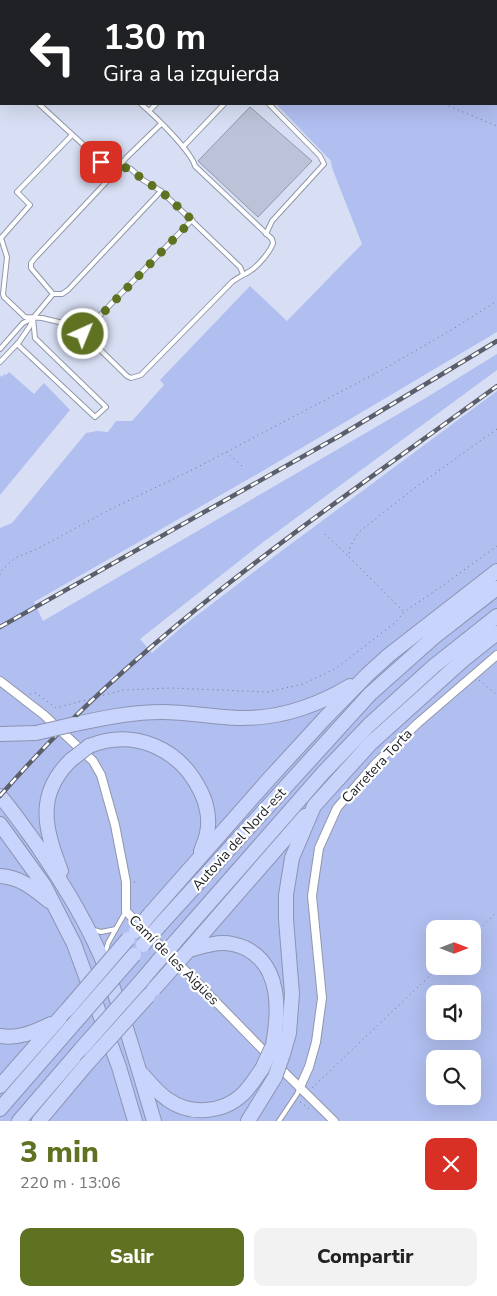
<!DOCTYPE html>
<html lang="es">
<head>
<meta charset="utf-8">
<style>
	body { margin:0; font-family:"Nunito Sans",sans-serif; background:#f2f2f2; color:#222; height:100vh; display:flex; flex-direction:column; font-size:19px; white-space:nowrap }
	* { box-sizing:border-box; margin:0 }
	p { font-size:16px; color:#767676 }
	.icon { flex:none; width:28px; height:28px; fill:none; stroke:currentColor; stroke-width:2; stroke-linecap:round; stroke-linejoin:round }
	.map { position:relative; height:1121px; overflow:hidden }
	.drawer { display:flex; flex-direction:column; background:#fff; flex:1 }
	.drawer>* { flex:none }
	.hud { position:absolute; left:0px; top:0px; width:498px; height:105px; box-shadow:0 5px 20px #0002; background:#202124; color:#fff; overflow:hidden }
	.needle { width:32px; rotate:90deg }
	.fabs { position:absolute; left:426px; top:920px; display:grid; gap:10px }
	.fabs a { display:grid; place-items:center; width:55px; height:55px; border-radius:10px; background:#fff; box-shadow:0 5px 20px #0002; font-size:25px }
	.pin { position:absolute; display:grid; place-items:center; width:42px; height:42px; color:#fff; margin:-21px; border-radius:10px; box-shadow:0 2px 8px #0006 }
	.me { position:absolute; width:55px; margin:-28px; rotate:44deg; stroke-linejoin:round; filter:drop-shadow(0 0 4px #0008) }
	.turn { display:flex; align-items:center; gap:18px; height:105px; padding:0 20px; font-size:22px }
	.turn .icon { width:65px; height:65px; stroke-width:2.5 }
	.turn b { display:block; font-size:35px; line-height:42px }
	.round { display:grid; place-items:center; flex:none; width:52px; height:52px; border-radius:10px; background:#f2f2f2 }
	.head { display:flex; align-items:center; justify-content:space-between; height:85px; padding:0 20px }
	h1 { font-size:30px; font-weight:800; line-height:38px; color:#5e7221 }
	.button { display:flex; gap:10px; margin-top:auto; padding:10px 20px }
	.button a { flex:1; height:58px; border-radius:10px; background:#5e7221; color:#fff; font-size:20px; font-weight:800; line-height:58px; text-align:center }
	.button a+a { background:#f2f2f2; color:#222 }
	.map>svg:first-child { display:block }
</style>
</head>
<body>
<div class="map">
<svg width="497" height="1121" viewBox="0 0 497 1121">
	<rect width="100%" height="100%" fill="#d8dff4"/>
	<g fill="#b0bef0" fill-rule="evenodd">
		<path d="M 89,0 L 497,0 L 497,332 L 266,469 L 34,602 L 43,621 L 424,399 L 497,354 L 497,370 L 262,543 L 140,639 L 152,653 L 183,626 L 272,558 L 497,391 L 497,1121 L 0,1121 L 0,528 L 12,523 L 86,433 L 97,431 L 108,432 L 116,421 L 132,421 L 164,385 L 160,380 L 250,286 L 287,321 L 362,244 L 332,168 L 331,161 L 276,104 L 496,104 L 496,1 ZM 435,929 L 472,929 L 472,966 L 435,966 ZM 435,994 L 472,994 L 472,1031 L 435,1031 ZM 435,1059 L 472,1059 L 472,1096 L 435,1096 Z"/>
		<path d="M 9,372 L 34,394 L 44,383 L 70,410 L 0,495 L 0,375 L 2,377 L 4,374 L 6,375 Z"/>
	</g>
	<path fill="#bcc3d8" stroke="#9298ac" d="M 250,107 L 312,161 L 258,217 L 198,161 Z"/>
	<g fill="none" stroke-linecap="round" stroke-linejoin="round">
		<defs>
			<g id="lane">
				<path d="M 75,0 L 76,1"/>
				<path d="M 28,1 L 29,0"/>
				<path d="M 0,27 L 1,26"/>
				<path d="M 0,66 L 1,68"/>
				<path d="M 39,104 L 101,161 L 131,169 L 143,180 L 161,191 L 240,267 L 243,274"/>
				<path d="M 149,111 L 156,104"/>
				<path d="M 161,124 L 126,158 L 111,177 L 35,258 L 31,263 L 31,268 L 53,294 L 62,294 L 68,290 L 161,191"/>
				<path d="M 72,135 L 17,192 L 30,205 L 1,238 L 7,257 L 3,294 L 4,297 L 25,317 L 42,318 L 76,326 L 127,376 L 131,378 L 141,375 L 232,282 C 238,277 244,275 250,271 C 257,267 271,251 273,243 L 272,239 L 195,166 C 191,151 155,116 141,104"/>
				<path d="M 183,147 L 224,104"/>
				<path d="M 266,234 L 272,221 L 324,164 L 320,156 L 269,104"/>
				<path d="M 83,333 L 192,220"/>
				<path d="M 17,344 L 95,417 L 106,407 L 35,338 L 33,318"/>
				<path d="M 0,349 L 23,323 L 33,318"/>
				<path d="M 0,362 L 19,342 L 30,326 L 33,318 L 53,294"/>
				<path d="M 94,930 L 101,932 L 116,929"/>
				<path d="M 105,954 L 108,943 L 126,911"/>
				<path d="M 279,1121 L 297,1094 L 300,1087"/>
			</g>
			<g id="street">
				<path d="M 0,681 L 44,715 L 93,761 L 101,775 L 115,825 L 126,882 L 126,911 L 141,927"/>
				<path d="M 149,935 L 168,953"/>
				<path d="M 176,961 L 269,1056"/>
				<path d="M 277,1065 L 334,1121"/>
				<path d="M 300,1087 L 309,1067 L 316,1042 L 322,998 L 312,896 L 319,848 L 337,808 L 375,764 L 418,723 L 497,655"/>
			</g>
			<g id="highway">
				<path d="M 75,724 C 104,718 132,712 162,712 C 187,712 212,717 238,718 C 279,719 315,707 350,686"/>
				<path d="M 0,734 L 36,733"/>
				<path d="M 89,746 C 134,728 180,748 201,792 C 207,804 210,820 207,833 C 206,839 203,846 201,851"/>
				<path d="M 0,796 C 14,812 26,830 39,848 C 65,887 90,927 107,971 C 125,1020 139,1071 154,1121"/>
				<path d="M 0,824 L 44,885 L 74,944 L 119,1067 L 135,1121"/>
				<path d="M 61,871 C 45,829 35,795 71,760"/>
				<path d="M 0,876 C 20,877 34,889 49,901"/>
				<path d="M 150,914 L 269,779 L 325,718 L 367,675 L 389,655 L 497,571"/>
				<path d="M 160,925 L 370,694 L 434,637 L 497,588"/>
				<path d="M 175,942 L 323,773 L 369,725 L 434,666 L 497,616"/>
				<path d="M 189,950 C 200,947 211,943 223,943 C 231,943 238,945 245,948 C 282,966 279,1012 273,1045"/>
				<path d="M 186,953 L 305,816"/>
				<path d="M 143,979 L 159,960"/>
				<path d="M 0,1036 C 19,1039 34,1032 51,1024"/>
				<path d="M 283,1054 L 289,1033 L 292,994 L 286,919 L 286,895 L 292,858 L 314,806 L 371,743 L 463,660 L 497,633"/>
				<path d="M 142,1074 C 150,1083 158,1093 167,1099 C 190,1116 223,1113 243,1094 C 251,1086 256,1077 262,1069"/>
				<path d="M 0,1086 L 67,1010"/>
				<path d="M 0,1109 L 72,1026"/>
				<path d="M 19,1121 L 81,1049"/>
				<path d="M 39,1121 L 86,1065"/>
				<path d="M 248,1121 L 275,1077"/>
			</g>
		</defs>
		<use href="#lane" stroke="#9197ab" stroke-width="6"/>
		<use href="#street" stroke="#9197ab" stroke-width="10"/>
		<use href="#highway" stroke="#8c94b2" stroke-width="16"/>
		<g stroke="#727684" stroke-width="1" stroke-dasharray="1 4" stroke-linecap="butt">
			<path d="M 444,104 L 497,126"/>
			<path d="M 226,452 L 242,466"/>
			<path d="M 325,534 L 348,556"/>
			<path d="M 0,575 L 1,571 L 15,558 L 37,549 L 113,508 L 196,468 L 382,370 L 453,329 L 497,301"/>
			<path d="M 403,611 L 349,557 L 350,547 L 359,532 L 412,490 L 497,429"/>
			<path d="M 479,680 L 497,695"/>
			<path d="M 30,694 L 36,693 L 56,708 L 123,690 L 171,688 L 268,692 L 303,684 L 335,669 L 396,622 L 404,612 L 442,586 L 497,546"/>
			<path d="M 134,882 L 138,882"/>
			<path d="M 472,936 L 497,912"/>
			<path d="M 312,1088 L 440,966"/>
			<path d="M 300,1102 L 311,1110"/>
		</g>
		<use href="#lane" stroke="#fff" stroke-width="4"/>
		<use href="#street" stroke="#fff" stroke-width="8"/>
		<use href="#highway" stroke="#c9d4fd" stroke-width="14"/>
		<defs>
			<g id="rail">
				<path d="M 0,627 L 341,435 L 497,341"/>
				<path d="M 0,796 C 142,632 323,513 497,386"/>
			</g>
		</defs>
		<use href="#rail" stroke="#5b5f6b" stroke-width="4.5"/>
		<use href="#rail" stroke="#fff" stroke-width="2.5" stroke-dasharray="8" stroke-linecap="butt"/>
		<defs>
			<g id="highway-bridge">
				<path d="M 36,733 L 75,724"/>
				<path d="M 71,760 L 89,746"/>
				<path d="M 136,931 L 150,914"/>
				<path d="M 143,945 L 160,925"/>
				<path d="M 159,960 L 175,942"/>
				<path d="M 154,989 L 186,953"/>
				<path d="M 67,1010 L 128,939"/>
				<path d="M 72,1026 L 134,955"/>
				<path d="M 81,1049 L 143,979"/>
				<path d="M 86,1065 L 148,996"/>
				<path d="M 262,1069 L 273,1045"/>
				<path d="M 275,1077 L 283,1054"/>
			</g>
		</defs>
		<use href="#highway-bridge" stroke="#8c94b2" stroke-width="16" stroke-linecap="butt"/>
		<use href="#highway-bridge" stroke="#c9d4fd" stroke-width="14"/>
	</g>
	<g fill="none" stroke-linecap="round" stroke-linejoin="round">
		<path stroke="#5e7221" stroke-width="9" stroke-dasharray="0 16.2" d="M 83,334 L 192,220 L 161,191 L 143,180 L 131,169 L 101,162"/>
	</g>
	<g text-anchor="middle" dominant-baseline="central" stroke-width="4.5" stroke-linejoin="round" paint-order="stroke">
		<g font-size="14" fill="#1c1e26" stroke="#fff">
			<text transform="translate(377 766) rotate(-47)">Carretera Torta</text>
			<text transform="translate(239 839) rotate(-48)">Autovia del Nord-est</text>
			<text transform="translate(174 960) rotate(45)">Camí de les Aigües</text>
		</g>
	</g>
</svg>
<div class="fabs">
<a><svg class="needle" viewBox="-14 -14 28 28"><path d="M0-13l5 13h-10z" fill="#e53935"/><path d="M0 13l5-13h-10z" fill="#767676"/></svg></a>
<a><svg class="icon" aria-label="sound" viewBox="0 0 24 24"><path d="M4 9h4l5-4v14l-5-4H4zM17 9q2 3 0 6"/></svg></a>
<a><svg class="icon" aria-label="search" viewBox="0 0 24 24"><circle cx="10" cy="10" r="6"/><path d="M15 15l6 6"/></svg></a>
</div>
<div class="pin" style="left:101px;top:162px;background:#d93025"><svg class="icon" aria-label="arrive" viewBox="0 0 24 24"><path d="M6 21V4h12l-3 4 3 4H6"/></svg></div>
<svg class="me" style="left:83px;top:334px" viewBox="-20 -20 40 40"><circle r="17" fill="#5e7221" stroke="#fff" stroke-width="3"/><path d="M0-11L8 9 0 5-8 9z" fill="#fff"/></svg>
<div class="hud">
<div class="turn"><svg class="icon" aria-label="left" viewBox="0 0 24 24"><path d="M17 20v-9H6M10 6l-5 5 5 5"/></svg><div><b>130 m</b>Gira a la izquierda</div></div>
</div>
</div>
<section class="drawer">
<div class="head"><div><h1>3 min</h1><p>220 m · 13:06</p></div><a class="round" style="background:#d93025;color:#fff"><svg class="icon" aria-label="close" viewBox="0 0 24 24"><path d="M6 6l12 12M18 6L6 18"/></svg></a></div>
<div class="button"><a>Salir</a><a>Compartir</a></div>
</section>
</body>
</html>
